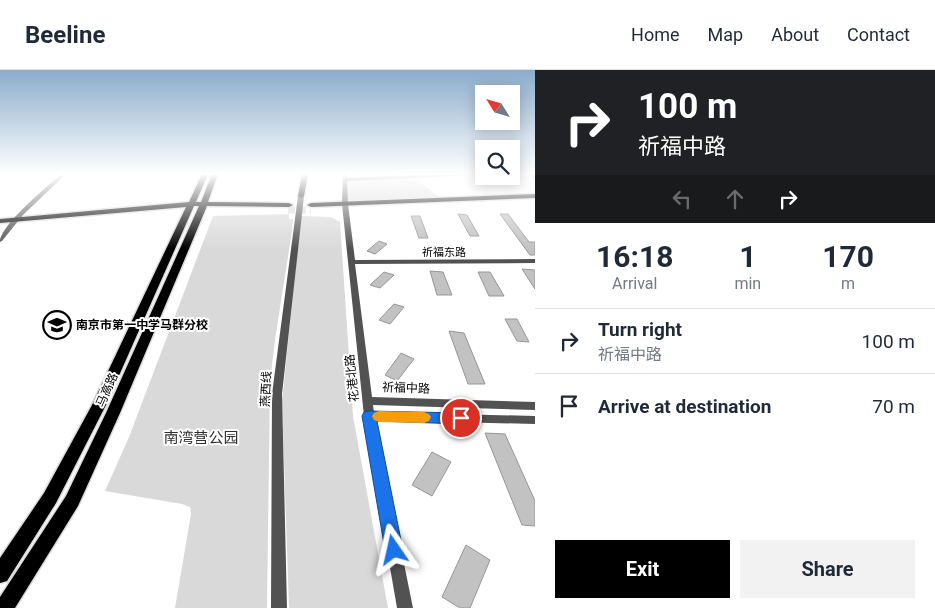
<!DOCTYPE html>
<html lang="en">
<head>
<meta charset="utf-8">
<style>
	body { margin:0; font-family:Roboto,"Noto Sans SC",sans-serif; background:#f2f2f3; color:#1f2937; height:100vh; display:flex; flex-direction:column; font-size:19px; white-space:nowrap }
	* { box-sizing:border-box; margin:0 }
	p { font-size:16px; color:#747a83 }
	.icon { flex:none; width:28px; height:28px; fill:none; stroke:currentColor; stroke-width:2; stroke-linecap:round; stroke-linejoin:round }
	.map { position:relative; flex:1; overflow:hidden }
	.side { display:flex; flex-direction:column; background:#fff; width:400px }
	.side>* { flex:none }
	.banner { background:#202124; color:#fff; overflow:hidden }
	.needle { width:32px; rotate:307deg }
	.fabs { position:absolute; left:475px; top:15px; display:grid; gap:10px }
	.fabs a { display:grid; place-items:center; width:45px; height:45px; border-radius:0px; background:#fff; box-shadow:0 2px 12px #0003; font-size:25px }
	.pin { position:absolute; display:grid; place-items:center; width:42px; height:42px; color:#fff; margin:-21px; border:2px solid #fff; border-radius:50%; box-shadow:0 1px 5px #0007 }
	.me { position:absolute; width:55px; margin:-28px; rotate:349deg; stroke-linejoin:round; filter:drop-shadow(0 0 4px #0008) }
	.turn { display:flex; align-items:center; gap:18px; height:105px; padding:0 20px; font-size:22px }
	.turn .icon { width:65px; height:65px; stroke-width:2.5 }
	.turn b { display:block; font-size:35px; line-height:42px }
	.lanes { display:flex; align-items:center; height:48px; padding:0 20px; background:#0003; justify-content:center; gap:25px; direction:ltr }
	.lanes .off { opacity:.35 }
	.eta { display:flex; justify-content:space-evenly; align-items:center; height:85px; text-align:center }
	.eta b { font-size:30px; font-weight:700; line-height:35px }
	.action { display:flex; gap:10px; margin-top:auto; padding:10px 20px }
	.action a { flex:1; height:58px; border-radius:0px; background:#000; color:#fff; font-size:20px; font-weight:700; line-height:58px; text-align:center }
	.action a+a { background:#f2f2f3; color:#1f2937 }
	ul { padding:0; list-style:none }
	li { display:flex; align-items:center; gap:15px; height:65px; padding:0 20px; border-top:1px solid #e0e1e3 }
	li div { flex:1 }
	li b { display:block; font-size:19px }
	li em { font-style:normal }
	header { display:flex; align-items:center; gap:30px; box-sizing:border-box; height:70px; padding:0 25px; background:#fff; border-bottom:1px solid #e0e1e3 }
	header strong { font-size:24px }
	nav { display:flex; gap:28px; margin-inline-start:auto; font-size:18px }
	main { display:flex; flex:1; min-height:0 }
	.map>svg:first-child { display:block }
</style>
</head>
<body>
<header>
<strong>Beeline</strong>
<nav><a>Home</a><a>Map</a><a>About</a><a>Contact</a></nav>
</header>
<main>
<div class="map">
<svg width="535" height="538" viewBox="0 0 535 538">
	<rect width="100%" height="100%" fill="#fff"/>
	<g fill="#d9d9d9">
		<path d="M 413,107 L 443,130 L 345,134 L 345,110 Z"/>
		<path d="M 289,144 L 289,149 L 293,149 L 292,161 L 275,270 L 270,312 L 267,538 L 175,538 L 191,444 L 190,437 L 182,434 L 105,421 L 129,367 L 213,146 Z"/>
		<path d="M 301,146 L 331,147 L 340,152 L 353,346 L 388,538 L 289,538 L 282,332 Z"/>
	</g>
	<g fill="#c2c2c2" stroke="#969696">
		<path d="M 458,144 L 467,145 L 479,166 L 470,166 Z"/>
		<path d="M 500,144 L 508,144 L 529,172 L 535,172 L 535,185 L 530,185 Z"/>
		<path d="M 411,146 L 420,146 L 428,168 L 419,168 Z"/>
		<path d="M 379,171 L 387,174 L 375,184 L 367,181 Z"/>
		<path d="M 522,199 L 535,200 L 535,219 Z"/>
		<path d="M 430,201 L 443,202 L 452,225 L 437,225 Z"/>
		<path d="M 384,202 L 394,205 L 380,218 L 370,215 Z"/>
		<path d="M 478,202 L 490,202 L 504,226 L 489,226 Z"/>
		<path d="M 394,234 L 404,237 L 390,254 L 379,250 Z"/>
		<path d="M 505,249 L 517,249 L 529,272 L 517,271 Z"/>
		<path d="M 449,261 L 464,263 L 485,314 L 468,314 Z"/>
		<path d="M 401,283 L 414,289 L 397,311 L 385,305 Z"/>
		<path d="M 485,363 L 505,364 L 535,431 L 535,456 L 522,455 Z"/>
		<path d="M 432,382 L 451,392 L 432,426 L 412,415 Z"/>
		<path d="M 466,475 L 490,490 L 470,538 L 460,538 L 442,527 Z"/>
	</g>
	<g fill="none" stroke-linecap="round" stroke-linejoin="round">
		<path stroke="#d9d9d9" stroke-width="7" stroke-dasharray="7 4" stroke-linecap="butt" d="M 288,140 L 311,140"/>
		<defs>
			<g id="major">
				<path d="M 202,104 L 208,104 L 196,132 L 201,132 L 212,104 L 218,104 L 208,132 L 289,133 L 293,135 L 289,137 L 207,136 L 120,343 L 78,436 L 15,538 L 0,538 L 0,527 L 66,426 L 106,343 L 199,136 L 194,136 L 106,335 L 56,433 L 7,511 L 0,513 L 0,488 L 44,423 L 92,335 L 186,137 L 0,153 L 0,149 L 189,132 Z"/>
				<path d="M 302,104 L 308,104 L 304,126 L 301,128 L 298,126 Z"/>
				<path d="M 535,124 L 535,128 L 311,137 L 307,135 L 311,133 Z"/>
			</g>
		</defs>
		<use href="#major" stroke="#dbdbdb" stroke-width="3"/>
		<g fill="#525252" fill-rule="evenodd">
			<path d="M 61,104 L 66,104 L 23,145 L 2,171 L 0,172 C 0,155 48,116 61,104 Z"/>
			<path d="M 343,104 L 347,104 L 347,108 L 411,105 L 476,104 L 474,105 L 347,111 L 348,134 L 355,190 L 535,189 L 535,193 L 355,194 L 372,327 L 535,332 L 535,340 L 373,335 L 374,342 L 535,346 L 535,354 L 375,350 L 413,538 L 397,538 L 364,346 L 342,134 Z"/>
			<path d="M 528,104 L 533,104 L 535,106 L 535,109 Z"/>
			<path d="M 301,124 L 304,126 L 282,324 L 287,538 L 271,538 L 272,324 L 298,126 Z"/>
		</g>
		<use href="#major" fill="#000" fill-rule="evenodd"/>
	</g>
	<linearGradient id="sky" x2="0" y2="1"><stop stop-color="#8baccb"/><stop offset="0.58" stop-color="#fff"/><stop offset="1" stop-color="#fff" stop-opacity="0"/></linearGradient>
	<rect width="535" height="179" fill="url(#sky)"/>
	<path fill="#1a73e8" stroke="#114b97" d="M 369,341 L 461,343 L 466,344 L 468,348 L 466,352 L 461,354 L 377,351 L 403,480 L 400,487 L 394,489 L 388,487 L 385,480 L 362,346 L 364,342 Z"/>
	<path fill="#f59e0b" d="M 379,341 L 424,342 L 429,344 L 431,347 L 429,351 L 424,353 L 379,352 L 374,350 L 372,346 L 374,343 Z"/>
	<defs>
		<symbol id="school-ring" viewBox="-11 -11 22 22"><circle r="9.5" fill="#fff" stroke="#000" stroke-width="1.5"/><path d="M0-5L7-2L0 1L-7-2ZM-4 1L0 2.5L4 1V4Q0 6-4 4Z" fill="#000"/></symbol>
	</defs>
	<g fill-rule="evenodd">
		<use href="#school-ring" x="41" y="239" width="32" height="32"/>
	</g>
	<g text-anchor="middle" dominant-baseline="central" stroke-width="4" stroke-linejoin="round" paint-order="stroke">
		<g font-size="11" fill="#000" stroke="#fff">
			<text x="444" y="182">祈福东路</text>
		</g>
		<g font-size="12" font-weight="bold" fill="#000" stroke="#fff" text-anchor="start">
			<text x="76" y="255">南京市第一中学马群分校</text>
		</g>
		<g font-size="12" fill="#000" stroke="#fff">
			<text transform="translate(352 308) rotate(-96)">花港北路</text>
			<text transform="translate(406 318) rotate(2)">祈福中路</text>
			<text transform="translate(266 319) rotate(-87)">燕西线</text>
			<text transform="translate(107 320) rotate(-66)">马高路</text>
		</g>
		<g font-size="15" fill="#303030" stroke="#fff">
			<text x="201" y="368">南湾营公园</text>
		</g>
	</g>
</svg>
<div class="fabs">
<a><svg class="needle" viewBox="-14 -14 28 28"><path d="M0-13l5 13h-10z" fill="#e53935"/><path d="M0 13l5-13h-10z" fill="#747a83"/></svg></a>
<a><svg class="icon" aria-label="search" viewBox="0 0 24 24"><circle cx="10" cy="10" r="6"/><path d="M15 15l6 6"/></svg></a>
</div>
<div class="pin" style="left:461px;top:348px;background:#d93025"><svg class="icon" aria-label="arrive" viewBox="0 0 24 24"><path d="M6 21V4h12l-3 4 3 4H6"/></svg></div>
<svg class="me" style="left:394px;top:480px" viewBox="-20 -20 40 40"><path d="M0-17L14 15 0 8-14 15z" fill="#1a73e8" stroke="#fff" stroke-width="4"/></svg>
</div>
<section class="side">
<div class="banner">
<div class="turn"><svg class="icon" aria-label="right" viewBox="0 0 24 24"><path d="M7 20v-9h11M14 6l5 5-5 5"/></svg><div><b>100 m</b>祈福中路</div></div>
<div class="lanes"><svg class="icon off" aria-label="left" viewBox="0 0 24 24"><path d="M17 20v-9H6M10 6l-5 5 5 5"/></svg><svg class="icon off" aria-label="ahead" viewBox="0 0 24 24"><path d="M12 20V5M6 11l6-6 6 6"/></svg><svg class="icon" aria-label="right" viewBox="0 0 24 24"><path d="M7 20v-9h11M14 6l5 5-5 5"/></svg></div>
</div>
<div class="eta">
<div><b>16:18</b><p>Arrival</p></div>
<div><b>1</b><p>min</p></div>
<div><b>170</b><p>m</p></div>
</div>
<ul>
<li><svg class="icon" aria-label="right" viewBox="0 0 24 24"><path d="M7 20v-9h11M14 6l5 5-5 5"/></svg><div><b>Turn right</b><p>祈福中路</p></div><em>100 m</em></li>
<li><svg class="icon" aria-label="arrive" viewBox="0 0 24 24"><path d="M6 21V4h12l-3 4 3 4H6"/></svg><div><b>Arrive at destination</b></div><em>70 m</em></li>
</ul>
<div class="action"><a>Exit</a><a>Share</a></div>
</section>
</main>
</body>
</html>
